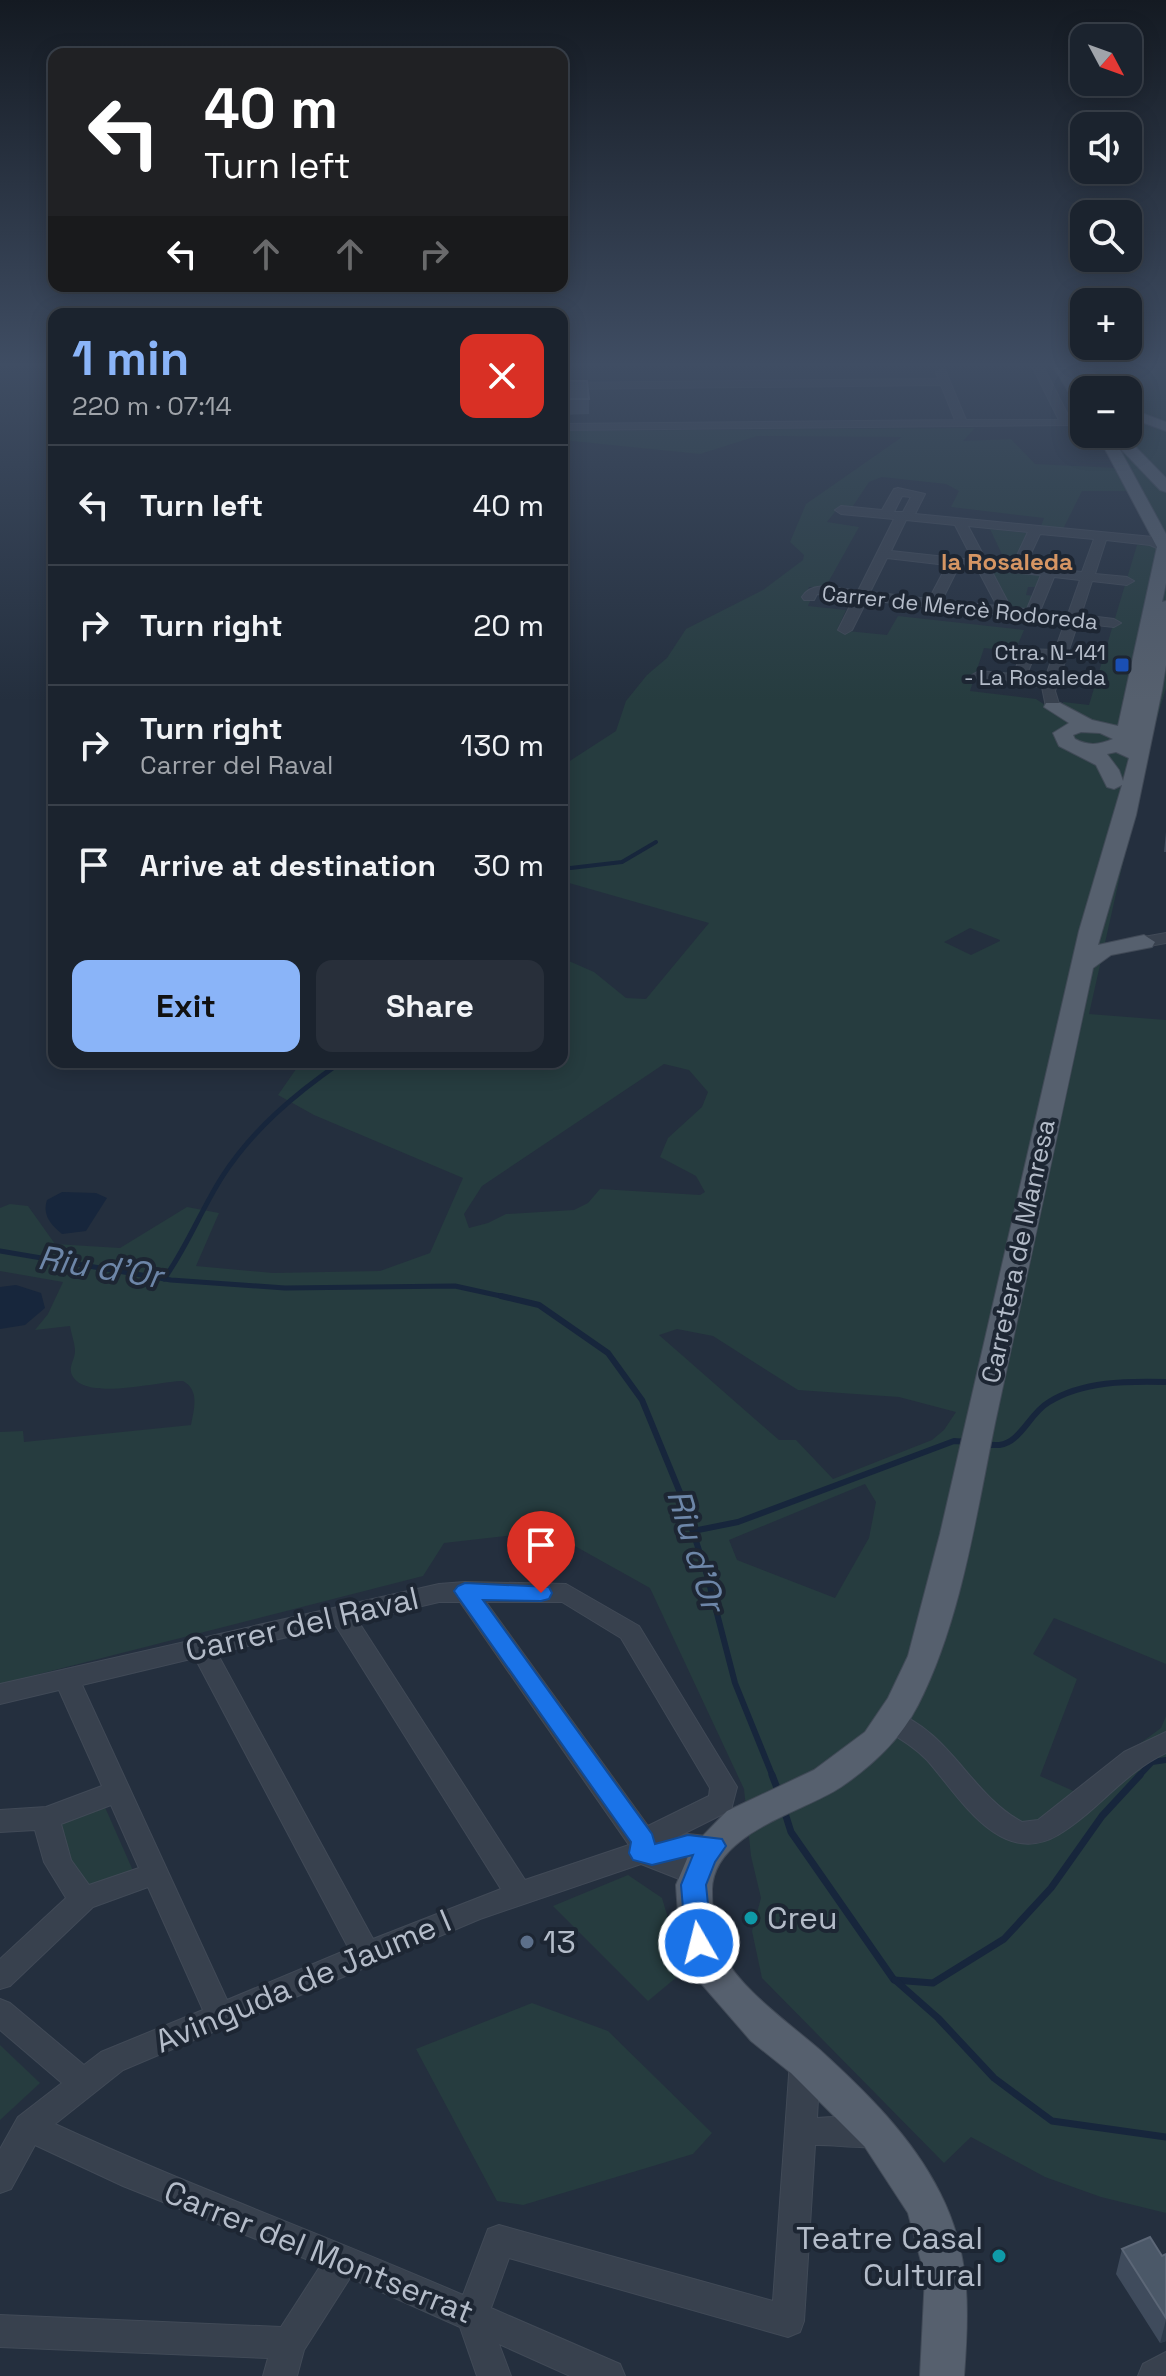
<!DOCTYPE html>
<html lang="en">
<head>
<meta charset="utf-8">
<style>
	body { margin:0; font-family:"Space Grotesk",sans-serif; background:#282f3a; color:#f1f3f6; height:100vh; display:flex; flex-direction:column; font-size:30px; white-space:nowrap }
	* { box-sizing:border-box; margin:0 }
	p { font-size:26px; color:#a0a4aa }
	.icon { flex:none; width:44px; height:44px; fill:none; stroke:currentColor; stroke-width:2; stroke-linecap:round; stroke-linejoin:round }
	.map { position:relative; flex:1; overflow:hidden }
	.drawer { position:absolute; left:48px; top:308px; width:520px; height:760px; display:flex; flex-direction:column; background:#1b232e; border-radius:16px; box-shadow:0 4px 20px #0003,0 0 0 2px #39404a }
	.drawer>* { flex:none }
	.banner { position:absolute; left:48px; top:48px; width:520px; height:244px; border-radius:16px; box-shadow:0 4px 20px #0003,0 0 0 2px #39404a; background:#202124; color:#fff; overflow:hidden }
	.needle { width:52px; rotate:131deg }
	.fabs { position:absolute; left:1070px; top:24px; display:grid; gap:16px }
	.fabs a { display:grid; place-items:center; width:72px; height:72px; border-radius:16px; background:#1b232e; box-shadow:0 4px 20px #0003,0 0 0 2px #39404a; font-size:40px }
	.pin { position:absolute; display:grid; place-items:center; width:68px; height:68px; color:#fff; margin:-82px -34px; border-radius:50% 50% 50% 0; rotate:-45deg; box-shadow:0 0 8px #0007 }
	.pin .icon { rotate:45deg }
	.me { position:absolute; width:88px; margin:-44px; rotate:352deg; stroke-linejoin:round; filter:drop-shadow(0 0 6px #0008) }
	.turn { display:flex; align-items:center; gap:28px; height:168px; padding:0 24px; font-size:36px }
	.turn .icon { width:104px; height:104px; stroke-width:2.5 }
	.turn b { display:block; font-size:56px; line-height:68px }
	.lanes { display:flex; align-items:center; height:76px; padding:0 24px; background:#0003; justify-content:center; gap:40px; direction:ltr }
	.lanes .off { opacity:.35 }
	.round { display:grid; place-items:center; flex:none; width:84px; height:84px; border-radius:16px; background:#282f3a }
	.overview { display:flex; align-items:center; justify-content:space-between; height:136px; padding:0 24px }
	h1 { font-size:48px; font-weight:800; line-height:60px; color:#8ab4f8 }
	.action { display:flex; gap:16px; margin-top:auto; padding:16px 24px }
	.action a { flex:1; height:92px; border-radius:16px; background:#8ab4f8; color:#111; font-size:32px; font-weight:800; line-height:92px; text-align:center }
	.action a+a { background:#282f3a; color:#f1f3f6 }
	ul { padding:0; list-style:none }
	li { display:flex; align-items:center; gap:24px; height:120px; padding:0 24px; border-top:2px solid #39404a }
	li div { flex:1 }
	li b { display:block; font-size:30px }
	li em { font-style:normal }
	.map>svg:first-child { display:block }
</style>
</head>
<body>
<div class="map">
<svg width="1166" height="2376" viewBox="0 0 1166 2376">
	<rect width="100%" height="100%" fill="#242f3e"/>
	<g fill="#263c3f" fill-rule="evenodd">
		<path d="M 1060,368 L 1166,368 L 1166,688 L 1151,738 L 1089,1014 L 1166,1020 L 1166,1664 L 1054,1618 L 1033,1654 L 1077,1679 L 1040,1776 L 1089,1798 L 1119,1759 L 1161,1728 L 1166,1716 L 1166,2213 L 1101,2197 L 1045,2177 L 971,2137 L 944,2163 L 762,1978 L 752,1931 L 761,1898 L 751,1856 L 744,1789 L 650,1588 L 548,1531 L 444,1543 L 423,1576 L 0,1684 L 0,1432 L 23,1431 L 24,1442 L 191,1425 C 194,1409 200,1390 183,1381 C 158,1381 85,1402 72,1375 C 68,1366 75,1360 75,1351 C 75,1343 71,1333 70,1326 L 35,1330 L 48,1314 L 63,1282 L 0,1271 L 0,1208 L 10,1204 L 28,1206 L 55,1244 L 120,1248 L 187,1207 L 219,1213 L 196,1266 L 273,1273 L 380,1271 L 430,1253 L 463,1178 L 314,1115 L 278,1095 L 301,1062 L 562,1062 L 562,958 L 594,972 L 626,998 L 646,999 L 709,923 L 562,881 L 562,766 L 616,731 L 626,701 L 647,675 L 667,658 L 686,629 L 763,590 L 803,560 L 804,555 L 790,542 L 806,504 L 902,437 L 757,436 L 700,454 L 562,440 L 562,431 L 975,428 L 963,441 L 1011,439 L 1035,464 L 1116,468 L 1099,434 L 1128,434 L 1128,390 L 1084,390 L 1084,410 ZM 882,477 L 946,484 L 959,491 L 951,507 L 1044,518 L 1040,529 L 1062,531 L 1082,491 L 1132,491 L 1158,546 L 1137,545 L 1089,705 L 1063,702 L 1064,708 L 1045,705 L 1036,699 L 970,691 L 984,648 L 1015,651 L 1024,630 L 898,616 L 887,635 L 837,630 L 846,610 L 808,606 L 811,599 L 804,598 L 809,587 L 825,588 L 859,527 L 827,522 L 838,508 L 851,509 L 869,482 ZM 970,928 L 1000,940 L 1000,941 L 971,955 L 944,942 ZM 664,1064 L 689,1070 L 708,1092 L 702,1107 L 668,1138 L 660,1157 L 696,1176 L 705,1192 L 700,1195 L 600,1189 L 588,1203 L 574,1210 L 506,1214 L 488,1223 L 469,1228 L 464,1214 L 482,1186 ZM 677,1329 L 713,1336 L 798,1390 L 899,1397 L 956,1412 L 944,1430 L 932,1440 L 833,1479 L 796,1440 L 779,1440 L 659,1335 ZM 865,1484 L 876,1502 L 869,1538 L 835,1598 L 737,1560 L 729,1540 Z"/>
		<path d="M 990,529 L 1028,533 L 1015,566 L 1007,565 Z"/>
		<path d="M 990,568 L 1042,574 L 1038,587 L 1028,587 L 1026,595 L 1035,596 L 1030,611 L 1010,609 L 1013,606 L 1007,603 Z"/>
		<path d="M 104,1805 L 134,1873 L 91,1890 L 66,1862 L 55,1821 Z"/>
		<path d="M 628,1875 L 662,1898 L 684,1971 L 648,2001 L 553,1906 Z"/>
		<path d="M 532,2003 L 608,2031 L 712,2133 L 693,2154 L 523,2205 L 497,2201 L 416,2049 Z"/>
		<path d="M 0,2045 L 40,2083 L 0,2120 Z"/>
	</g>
	<g fill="#17263c">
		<path d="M 62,1192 L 96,1193 L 107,1198 L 86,1231 L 62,1234 C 51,1225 42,1215 47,1200 Z"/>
		<path d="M 16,1285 L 41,1293 L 45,1308 L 25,1325 L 0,1329 L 0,1287 Z"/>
	</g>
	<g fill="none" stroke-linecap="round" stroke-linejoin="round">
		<g stroke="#17263c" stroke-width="4">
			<path d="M 562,833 L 565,857 L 562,860"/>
			<path d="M 562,869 L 622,862 L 656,842"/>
		</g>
		<g stroke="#17263c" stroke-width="5">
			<path d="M 0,1251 L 171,1280 L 285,1288 L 455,1286 L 510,1298"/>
			<path d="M 164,1279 C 187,1247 201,1210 222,1177 C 253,1129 295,1094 341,1062"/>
		</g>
		<g stroke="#17263c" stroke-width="6">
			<path d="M 501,1296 L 539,1305 L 608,1353 L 642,1400 L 681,1495 L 707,1575 L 735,1683 L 773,1777"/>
			<path d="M 986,1444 C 1020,1452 1025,1416 1049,1402 C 1083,1381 1127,1381 1166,1382"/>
			<path d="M 693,1531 L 738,1522 L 954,1441 L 968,1442"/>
			<path d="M 1138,1777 L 1152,1762 L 1166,1760"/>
		</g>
		<g stroke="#17263c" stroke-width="7">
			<path d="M 772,1775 L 779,1793"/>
			<path d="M 784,1810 L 791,1832 L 894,1980 L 933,1983 L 1004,1939 L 1051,1888 L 1102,1816 L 1140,1775"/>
			<path d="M 895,1980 L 938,2018 L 994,2078 L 1052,2121 L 1166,2137"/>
		</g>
		<defs>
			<g id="minor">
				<path d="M 1033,368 L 1044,368 L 1072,423 L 1070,425 L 562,430 L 562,424 L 955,420 L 941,385 L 562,389 L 562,383 L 938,379 L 936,372 L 941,369 L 945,370 L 966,420 L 1059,420 Z"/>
				<path d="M 898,488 L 925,494 L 915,514 L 1153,537 L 1166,543 L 1166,552 L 1150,545 L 1106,540 L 1095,574 L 1127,577 L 1134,581 L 1127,585 L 1092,581 L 1081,615 L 1114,619 L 1121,623 L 1114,627 L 1078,623 L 1055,691 L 1060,707 L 1053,711 L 1046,707 L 1042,687 L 979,679 L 972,675 L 979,671 L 1013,674 L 1024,649 L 1055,650 L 1065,622 L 867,600 L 852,630 L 845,634 L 838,630 L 854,598 L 817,594 L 814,600 L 804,600 L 802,597 C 813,579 839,589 858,591 L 894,519 L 841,514 L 835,510 L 841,506 L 882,510 L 894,489 ZM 902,496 L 911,497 L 903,512 L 894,512 ZM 906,520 L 955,525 L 973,560 L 891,551 ZM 968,526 L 1028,532 L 1013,564 L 987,562 ZM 1040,534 L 1094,539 L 1082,572 L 1025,566 ZM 887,558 L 947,565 L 929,599 L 870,592 ZM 959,566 L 977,568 L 997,606 L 942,600 ZM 991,570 L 1041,575 L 1027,609 L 1011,608 ZM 1054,577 L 1080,580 L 1068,614 L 1040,611 ZM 1034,657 L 1052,658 L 1045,679 L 1026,676 Z"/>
				<path d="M 1166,933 L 1166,943 L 1144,947 L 1135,942 L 1138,938 Z"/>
				<path d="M 465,1582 L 566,1584 L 639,1626 L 737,1787 L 731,1810 L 675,1838 L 688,1834 L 724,1838 L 728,1846 L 724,1854 L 683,1857 L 707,1867 L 711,1875 L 707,1883 L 697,1886 L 641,1864 L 480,1919 L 123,2070 L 55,2124 C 189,2186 328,2236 463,2295 L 488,2229 L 499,2225 L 773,2301 L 790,2061 L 794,2052 L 805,2048 L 816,2052 L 820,2061 L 817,2118 C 840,2116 863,2116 886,2124 L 890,2134 L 886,2144 C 868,2151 836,2144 815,2145 L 804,2321 L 800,2332 L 788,2337 L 509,2258 L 491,2308 L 620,2364 L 625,2376 L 570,2376 L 499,2344 L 511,2376 L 477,2376 L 460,2327 L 350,2278 L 304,2350 L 297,2376 L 263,2376 L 268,2358 L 0,2347 L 0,2315 L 281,2327 L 321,2265 L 123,2186 L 35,2145 L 11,2189 L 0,2193 L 0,2149 L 18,2117 L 62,2083 L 0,2030 L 0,1999 L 10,2003 L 84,2065 L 101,2052 L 203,2010 L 148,1887 L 93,1907 L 10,1986 L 0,1989 L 0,1959 L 66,1898 L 44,1862 L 35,1830 L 0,1832 L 0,1810 L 46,1807 L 102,1786 L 59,1690 L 0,1704 L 0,1684 L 439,1584 ZM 439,1602 L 460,1602 L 629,1845 L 525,1880 L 358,1621 ZM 486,1602 L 562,1602 L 621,1638 L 710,1788 L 709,1796 L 648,1826 ZM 336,1626 L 501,1889 L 373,1939 L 217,1653 ZM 195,1658 L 349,1949 L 227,2000 L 82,1685 ZM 111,1805 L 139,1868 L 89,1885 L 71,1860 L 61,1824 Z"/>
				<path d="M 891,1711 C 950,1730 970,1794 1022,1822 L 1038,1820 L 1124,1752 L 1166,1732 L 1166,1753 C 1123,1773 1097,1812 1058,1835 C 1000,1869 959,1796 927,1760 C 914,1747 898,1737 882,1728 L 878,1721 L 882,1714 Z"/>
				<path d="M 1166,2352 L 1166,2376 L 1138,2376 L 1143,2364 Z"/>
			</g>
			<g id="major">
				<path d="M 1054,368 L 1068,368 L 1084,394 L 1084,410 L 1079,409 Z"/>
				<path d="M 1078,368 L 1092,368 L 1105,390 L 1091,390 Z"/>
				<path d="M 1128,408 L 1166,422 L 1166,431 L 1128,417 Z"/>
				<path d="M 1097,434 L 1123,434 L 1166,478 L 1166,492 L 1160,490 L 1118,446 L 1166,534 L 1166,583 L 1162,602 L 1166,601 L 1166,665 L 1162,690 L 1136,815 L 1098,945 L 1144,935 L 1155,942 L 1152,947 L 1111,955 L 1093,968 C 1061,1119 1028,1271 995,1423 C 976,1515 961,1621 918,1705 C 900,1740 873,1765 841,1787 C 804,1812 714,1832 712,1889 C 712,1908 714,1936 722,1953 C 741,1990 789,2023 820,2050 C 866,2092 912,2137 940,2193 C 971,2254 969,2310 964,2376 L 920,2376 L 925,2276 L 908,2213 L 865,2147 L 791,2073 L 751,2041 L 699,1981 L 680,1943 L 676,1885 L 692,1847 L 727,1811 L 814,1770 L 865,1732 L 888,1698 L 908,1656 L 940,1534 L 1079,931 L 1122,785 L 1114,789 L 1107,787 L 1096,765 L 1059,746 L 1053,733 L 1069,723 L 1044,707 L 1046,703 L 1060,703 L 1092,720 L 1118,726 L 1157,547 ZM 1081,732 L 1100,733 L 1113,739 C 1099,745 1088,746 1075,739 L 1073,735 ZM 1116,752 L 1129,758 L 1123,781 L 1119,770 L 1107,754 Z"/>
			</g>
		</defs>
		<use href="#minor" stroke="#414a57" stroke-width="2"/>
		<use href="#major" stroke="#414a57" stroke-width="2"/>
		<use href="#minor" fill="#38414e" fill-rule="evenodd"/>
		<use href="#major" fill="#56606e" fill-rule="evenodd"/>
	</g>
	<g fill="#3f4b5c">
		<path d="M 562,381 L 589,399 L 589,414 L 562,415 Z"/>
		<path d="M 1166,832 L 1166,852 L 1164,852 Z"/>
		<path d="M 1122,2249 L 1162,2256 L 1166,2254 L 1166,2341 L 1160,2343 L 1116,2274 Z"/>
	</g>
	<path fill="#2f3b4b" d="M 1166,2320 L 1166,2341 L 1160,2343 Z"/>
	<g fill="#4b5868" stroke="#5c6777" stroke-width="2">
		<path d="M 562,381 L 587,381 L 589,399 L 562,399 Z"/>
		<path d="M 1150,2237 L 1162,2256 L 1166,2254 L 1166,2318 L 1122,2249 Z"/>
	</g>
	<linearGradient id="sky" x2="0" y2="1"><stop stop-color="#141a22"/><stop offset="0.52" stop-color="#3f4d63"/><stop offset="1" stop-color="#3f4d63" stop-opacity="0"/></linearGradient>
	<rect width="1166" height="701" fill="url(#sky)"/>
	<path fill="#1a73e8" stroke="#114b97" stroke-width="2" d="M 465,1583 L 549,1587 L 552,1593 L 549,1599 L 541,1601 L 483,1600 L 652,1834 L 655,1844 L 688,1835 L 722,1839 L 726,1846 L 715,1862 L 706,1885 L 712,1943 L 709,1951 L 699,1954 L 690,1951 L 686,1943 L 681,1885 L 693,1855 L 652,1865 L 633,1860 L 629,1853 L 631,1842 L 458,1597 L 454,1591 L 458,1586 Z"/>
	<rect fill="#1a4fb4" stroke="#1d2633" stroke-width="3" x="1114" y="657" width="16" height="16" rx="4"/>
	<g fill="#0f9aa8" stroke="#1d2633" stroke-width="3">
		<circle cx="751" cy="1918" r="8"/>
		<circle cx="999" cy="2256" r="8"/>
	</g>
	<circle fill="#5c6f8a" stroke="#1d2633" stroke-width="3" cx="527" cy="1942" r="8"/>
	<g text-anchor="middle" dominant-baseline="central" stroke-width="8" stroke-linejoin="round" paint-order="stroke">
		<g font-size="22" fill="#b4bcc9" stroke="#1d2633">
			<text transform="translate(960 607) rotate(6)">Carrer de Mercè Rodoreda</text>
		</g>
		<g font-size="22" fill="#b4bcc9" stroke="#1d2633" text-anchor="end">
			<text x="1106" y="652">Ctra. N-141<tspan x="1106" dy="25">- La Rosaleda</tspan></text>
		</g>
		<g font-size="24" font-weight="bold" fill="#d59563" stroke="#1d2633">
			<text x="1007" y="561">la Rosaleda</text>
		</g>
		<g font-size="26" fill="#b4bcc9" stroke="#1d2633">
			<text transform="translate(1018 1251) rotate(-78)">Carretera de Manresa</text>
		</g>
		<g font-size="32" fill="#b4bcc9" stroke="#1d2633">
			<text transform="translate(302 1624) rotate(-13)">Carrer del Raval</text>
			<text transform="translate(303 1981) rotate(-23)">Avinguda de Jaume I</text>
			<text transform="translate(319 2252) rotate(22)">Carrer del Montserrat</text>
		</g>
		<g font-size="32" fill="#b4bcc9" stroke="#1d2633" text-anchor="start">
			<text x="767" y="1918">Creu</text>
			<text x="543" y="1942">13</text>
			<text x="983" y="2238" text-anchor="end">Teatre Casal<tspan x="983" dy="37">Cultural</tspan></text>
		</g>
		<g font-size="34" font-style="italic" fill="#6d86a8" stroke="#1d2633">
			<text transform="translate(100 1267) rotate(9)">Riu d'Or</text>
			<text transform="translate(696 1550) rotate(73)">Riu d'Or</text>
		</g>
	</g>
</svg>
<div class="fabs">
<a><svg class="needle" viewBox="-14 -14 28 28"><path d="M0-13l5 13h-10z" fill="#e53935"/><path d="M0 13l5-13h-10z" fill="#a0a4aa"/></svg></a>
<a><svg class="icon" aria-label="sound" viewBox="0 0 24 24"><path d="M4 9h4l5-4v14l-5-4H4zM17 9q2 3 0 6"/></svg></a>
<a><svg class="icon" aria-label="search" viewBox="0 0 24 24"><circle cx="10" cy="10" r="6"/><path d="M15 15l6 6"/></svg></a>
<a>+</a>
<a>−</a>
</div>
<div class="pin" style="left:541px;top:1593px;background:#d93025"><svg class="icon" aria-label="arrive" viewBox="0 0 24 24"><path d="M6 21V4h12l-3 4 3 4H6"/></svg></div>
<svg class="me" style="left:699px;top:1943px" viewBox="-20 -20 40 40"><circle r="17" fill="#1a73e8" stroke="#fff" stroke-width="3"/><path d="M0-11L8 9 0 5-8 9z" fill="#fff"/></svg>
<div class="banner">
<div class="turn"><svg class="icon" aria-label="left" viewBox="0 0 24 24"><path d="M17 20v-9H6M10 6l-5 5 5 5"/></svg><div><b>40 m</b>Turn left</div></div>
<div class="lanes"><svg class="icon" aria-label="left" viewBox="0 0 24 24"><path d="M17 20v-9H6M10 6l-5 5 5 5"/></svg><svg class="icon off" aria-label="ahead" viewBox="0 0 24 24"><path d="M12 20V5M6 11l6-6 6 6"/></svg><svg class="icon off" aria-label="ahead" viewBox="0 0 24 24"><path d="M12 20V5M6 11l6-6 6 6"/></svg><svg class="icon off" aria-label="right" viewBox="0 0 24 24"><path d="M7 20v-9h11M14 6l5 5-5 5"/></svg></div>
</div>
<section class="drawer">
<div class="overview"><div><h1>1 min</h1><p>220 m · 07:14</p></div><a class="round" style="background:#d93025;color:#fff"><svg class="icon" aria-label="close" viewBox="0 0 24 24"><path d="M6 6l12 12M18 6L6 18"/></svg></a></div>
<ul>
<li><svg class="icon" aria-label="left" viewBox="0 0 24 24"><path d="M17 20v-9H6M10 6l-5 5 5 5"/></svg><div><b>Turn left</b></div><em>40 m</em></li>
<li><svg class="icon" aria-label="right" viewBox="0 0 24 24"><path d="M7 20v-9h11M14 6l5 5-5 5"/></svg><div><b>Turn right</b></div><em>20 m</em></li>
<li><svg class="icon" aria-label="right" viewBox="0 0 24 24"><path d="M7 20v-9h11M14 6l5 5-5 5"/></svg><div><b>Turn right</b><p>Carrer del Raval</p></div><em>130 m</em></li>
<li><svg class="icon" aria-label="arrive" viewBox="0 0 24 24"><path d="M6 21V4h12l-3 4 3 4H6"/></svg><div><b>Arrive at destination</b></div><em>30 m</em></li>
</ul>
<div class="action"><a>Exit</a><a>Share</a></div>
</section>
</div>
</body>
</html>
